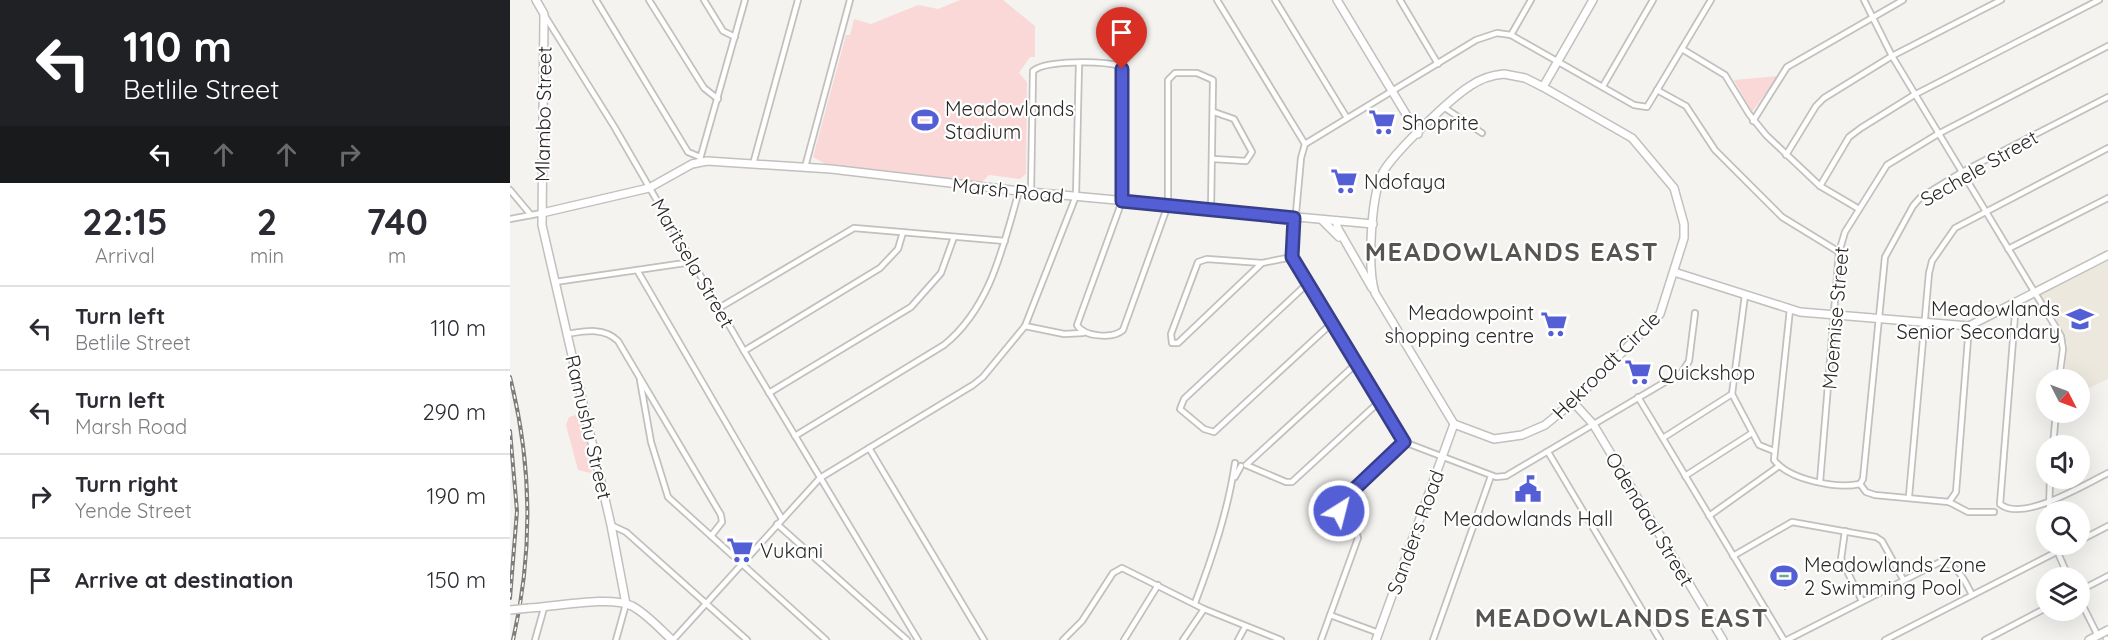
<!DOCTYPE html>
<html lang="en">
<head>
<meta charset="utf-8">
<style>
	body { margin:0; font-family:Quicksand,sans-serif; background:#f7f7f7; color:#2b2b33; height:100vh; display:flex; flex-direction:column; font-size:22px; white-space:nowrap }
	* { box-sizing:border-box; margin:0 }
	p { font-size:20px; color:#7c7c81 }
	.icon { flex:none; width:33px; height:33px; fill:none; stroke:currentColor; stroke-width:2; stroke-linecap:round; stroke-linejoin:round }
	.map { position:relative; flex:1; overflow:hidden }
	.panel { display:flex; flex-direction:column; background:#fff; width:510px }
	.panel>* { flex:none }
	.hud { background:#202124; color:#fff; overflow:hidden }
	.needle { width:39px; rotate:132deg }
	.buttons { position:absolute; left:1526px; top:369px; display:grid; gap:12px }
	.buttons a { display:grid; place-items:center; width:54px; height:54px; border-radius:50%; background:#fff; box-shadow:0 6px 24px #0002; font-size:30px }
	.pin { position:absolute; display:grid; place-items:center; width:51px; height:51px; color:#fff; margin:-62px -26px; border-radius:50% 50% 50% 0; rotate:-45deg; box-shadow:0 0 6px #0007 }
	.pin .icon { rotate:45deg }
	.me { position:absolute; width:66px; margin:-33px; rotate:36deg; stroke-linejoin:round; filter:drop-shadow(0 0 4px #0008) }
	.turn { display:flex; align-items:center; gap:21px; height:126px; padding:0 24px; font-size:27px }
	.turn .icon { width:78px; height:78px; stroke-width:2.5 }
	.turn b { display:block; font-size:42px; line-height:51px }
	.lanes { display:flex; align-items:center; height:57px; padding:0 24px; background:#0003; justify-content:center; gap:30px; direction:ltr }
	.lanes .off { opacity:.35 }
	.eta { display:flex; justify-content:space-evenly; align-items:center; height:102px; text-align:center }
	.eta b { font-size:36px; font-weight:700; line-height:42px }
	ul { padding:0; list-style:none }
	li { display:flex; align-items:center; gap:18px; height:84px; padding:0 24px; border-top:2px solid #e1e1e2 }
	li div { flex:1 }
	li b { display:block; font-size:22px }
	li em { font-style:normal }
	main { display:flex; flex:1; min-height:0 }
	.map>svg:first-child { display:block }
</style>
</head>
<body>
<main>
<section class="panel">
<div class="hud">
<div class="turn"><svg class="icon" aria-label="left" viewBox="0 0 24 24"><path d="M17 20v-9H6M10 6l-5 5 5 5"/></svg><div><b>110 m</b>Betlile Street</div></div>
<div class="lanes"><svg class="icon" aria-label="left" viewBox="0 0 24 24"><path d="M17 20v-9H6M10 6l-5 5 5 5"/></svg><svg class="icon off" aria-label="ahead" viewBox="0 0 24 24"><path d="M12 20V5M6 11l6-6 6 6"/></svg><svg class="icon off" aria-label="ahead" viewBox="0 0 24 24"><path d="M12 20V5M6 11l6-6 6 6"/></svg><svg class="icon off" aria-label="right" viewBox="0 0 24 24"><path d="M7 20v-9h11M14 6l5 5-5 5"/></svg></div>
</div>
<div class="eta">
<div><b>22:15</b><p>Arrival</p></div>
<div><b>2</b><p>min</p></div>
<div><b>740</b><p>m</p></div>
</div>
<ul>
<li><svg class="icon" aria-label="left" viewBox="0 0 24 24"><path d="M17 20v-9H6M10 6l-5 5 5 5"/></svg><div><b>Turn left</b><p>Betlile Street</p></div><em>110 m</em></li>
<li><svg class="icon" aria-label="left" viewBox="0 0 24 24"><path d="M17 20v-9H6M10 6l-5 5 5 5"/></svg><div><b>Turn left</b><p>Marsh Road</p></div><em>290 m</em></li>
<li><svg class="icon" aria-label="right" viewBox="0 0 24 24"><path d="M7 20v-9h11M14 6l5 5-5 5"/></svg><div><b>Turn right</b><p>Yende Street</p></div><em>190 m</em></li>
<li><svg class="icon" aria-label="arrive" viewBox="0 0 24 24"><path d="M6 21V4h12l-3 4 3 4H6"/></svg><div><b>Arrive at destination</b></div><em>150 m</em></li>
</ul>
</section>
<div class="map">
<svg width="1598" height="640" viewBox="0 0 1598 640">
	<rect width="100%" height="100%" fill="#f4f3f0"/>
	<path fill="#ece8de" d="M 1598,260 L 1598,379 L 1569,393 L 1569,380 L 1555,379 L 1557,343 L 1529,295 Z"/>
	<g fill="#fad8d7">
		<path d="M 450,0 L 493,0 L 525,26 L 525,57 L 520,57 L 509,73 L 517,82 L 516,174 L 510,179 L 479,175 L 472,182 L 319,166 L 303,157 L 336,35 L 340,35 L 344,19 L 361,24 L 408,5 L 428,9 Z"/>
		<path d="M 1268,76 L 1242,112 L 1224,80 Z"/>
		<path d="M 66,415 L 72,416 L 84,468 L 80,473 L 68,470 L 56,425 L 59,417 Z"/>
	</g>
	<path fill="#6cae8a" stroke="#58866d" stroke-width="1.5" d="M 1274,564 L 1285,583 L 1275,589 L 1264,569 Z"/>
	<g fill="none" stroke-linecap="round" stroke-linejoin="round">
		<defs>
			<g id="street">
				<path d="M 86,0 L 178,152 L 190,157"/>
				<path d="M 139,0 L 194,88 L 208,99"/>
				<path d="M 194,0 L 213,31 L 225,37"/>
				<path d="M 707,0 L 795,144"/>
				<path d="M 765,0 L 837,118"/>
				<path d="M 890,0 L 928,64"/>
				<path d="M 1354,0 L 1382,56 L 1551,336 L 1553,349 L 1549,380"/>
				<path d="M 35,16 L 105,128 L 234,351 L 408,640"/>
				<path d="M 1001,35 L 1021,0"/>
				<path d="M 1172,49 L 1215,75 L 1239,114 L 1256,135 L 1310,186 L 1349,209"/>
				<path d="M 1093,86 L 1143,0"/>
				<path d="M 1147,90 L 1176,106 L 1205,150 L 1272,217 L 1329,252"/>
				<path d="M 935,108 L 972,133"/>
				<path d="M 1243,121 L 1277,67 L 1393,0"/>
				<path d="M 1276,155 L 1306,106 L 1314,98 L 1382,56 L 1491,0"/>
				<path d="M 190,159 L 235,0"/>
				<path d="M 703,159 L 736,161 L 742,152 L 724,119 L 704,112"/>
				<path d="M 243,164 L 288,0"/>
				<path d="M 295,167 L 340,0"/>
				<path d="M 1310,186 L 1339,137 L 1351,128 L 1404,95 L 1589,0"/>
				<path d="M 0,190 L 21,215"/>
				<path d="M 521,192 L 523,71 C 535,60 593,61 610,66 L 613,72 L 612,201 L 567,325 C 574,337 603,339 613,330 L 658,205 L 658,80 L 665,73 L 687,73 L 703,80 L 701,209"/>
				<path d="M 0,219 L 32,213"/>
				<path d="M 1498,249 L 1598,198"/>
				<path d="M 752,263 L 697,259 L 688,262 L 661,334 L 662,343 L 668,343 L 752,263 L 782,257"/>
				<path d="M 127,270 L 272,519"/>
				<path d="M 45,282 L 182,262"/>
				<path d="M 798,283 L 674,399 L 670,409 L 694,429 L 704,432 L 822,323"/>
				<path d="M 1506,302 L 1490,504 C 1512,523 1576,484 1598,473"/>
				<path d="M 209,308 L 344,228 L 495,241"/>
				<path d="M 1280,309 L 1264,460 C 1279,480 1327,489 1350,484"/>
				<path d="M 1185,313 L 1179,361 L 1172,372 L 996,476 L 986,477 L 894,442 L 782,257 L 791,158 L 795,144 L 966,40 L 987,33 L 1001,35 L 1124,105 L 1137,107 L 1201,0"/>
				<path d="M 515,326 L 554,334 L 573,333"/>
				<path d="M 57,334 C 75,331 94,327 108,341 L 211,515 L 212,522 L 201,536"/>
				<path d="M 234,351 L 370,268 L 388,249 L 393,232"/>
				<path d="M 847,363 L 736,465 L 776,482 L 782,482 L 870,401"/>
				<path d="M 130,380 L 141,442 L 158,497 L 316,640"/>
				<path d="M 259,393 L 401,307 L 431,273 L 444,237"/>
				<path d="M 1222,394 L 1235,295"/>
				<path d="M 1222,394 L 1249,445 L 1264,451"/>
				<path d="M 1128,397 L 1274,640"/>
				<path d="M 285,436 L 434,345 C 481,307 493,246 509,191"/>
				<path d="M 1153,438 L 1222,394"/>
				<path d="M 1543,446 L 1546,412"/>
				<path d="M 359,448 L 474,640"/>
				<path d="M 1038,452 L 1150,640"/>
				<path d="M 1175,476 L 1242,433"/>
				<path d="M 725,477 L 731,466"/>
				<path d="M 1310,482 L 1329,252 L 1335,232 L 1377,165 L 1428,134 L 1598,46"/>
				<path d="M 1350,484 L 1353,479 L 1375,257 L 1403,206 L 1410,198 L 1452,172 L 1598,97"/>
				<path d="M 1350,484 L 1356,492 L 1365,495 L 1439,502"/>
				<path d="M 1399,496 L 1419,273 L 1422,261 L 1445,228 L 1598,148"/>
				<path d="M 1439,502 L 1446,492 L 1459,326"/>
				<path d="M 1439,502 L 1458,512 L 1484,512"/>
				<path d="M 1539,512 L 1540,478"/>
				<path d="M 1199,516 L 1269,466"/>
				<path d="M 267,524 L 397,640"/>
				<path d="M 101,525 L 116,532 L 237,640"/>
				<path d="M 1335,531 L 1331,559 L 1352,601"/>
				<path d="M 1569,541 L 1598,526"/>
				<path d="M 1544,544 L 1559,578"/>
				<path d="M 1223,556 L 1282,522 L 1366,537 L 1372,541 L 1393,579"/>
				<path d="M 1569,591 L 1598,576"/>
				<path d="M 1569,598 L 1588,636"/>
				<path d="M 685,603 C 702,558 718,511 725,463"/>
				<path d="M 820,615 L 869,633"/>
				<path d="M 25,640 L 34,608"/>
				<path d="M 106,640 L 116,604"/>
				<path d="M 163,640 L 310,478 L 463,385 L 473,377 L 515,326 L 566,196 L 569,63"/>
				<path d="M 553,640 L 572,621 L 603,573 L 612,568 L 694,609 L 771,640"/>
				<path d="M 614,640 L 648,585"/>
				<path d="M 673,640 L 694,609"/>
				<path d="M 728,640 L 735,627"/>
				<path d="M 811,640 L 848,538 C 845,525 831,520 829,507 L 835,498 L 894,442"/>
				<path d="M 923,640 L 981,476"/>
				<path d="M 1277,640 L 1430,562 C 1448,564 1455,581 1462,595"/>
				<path d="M 1375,640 L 1562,544"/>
				<path d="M 1475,640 L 1536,608"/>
			</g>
			<g id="secondary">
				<path d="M 26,0 L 34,14 L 32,225 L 101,525 L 116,604"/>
				<path d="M 827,0 L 908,134"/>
				<path d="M 994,74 L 1015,78 L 1033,87 L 1122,138 L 1164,188 L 1174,224 L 1174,238 L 1150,314 L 1063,402 L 1035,425 L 1012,435 L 984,439 L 944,424 L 865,293 C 857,268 861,198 872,174 C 882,154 941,98 960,86 C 970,79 982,75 994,74 Z"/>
				<path d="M 1033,87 L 1083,0"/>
				<path d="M 32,213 L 139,188 L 182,164 L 197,161 L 321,169 L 509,191 L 863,224"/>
				<path d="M 812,220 L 829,237"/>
				<path d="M 827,221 L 827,227 L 862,288"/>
				<path d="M 1164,272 L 1290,312 L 1459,326 L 1598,255"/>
				<path d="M 1063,402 L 1083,424 L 1213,640"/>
				<path d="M 19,608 C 45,607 100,595 122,606 C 137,614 150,629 162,640"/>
				<path d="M 866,640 L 944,424"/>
				<path d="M 1579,640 L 1598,630"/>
				<path d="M 1597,640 L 1598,640"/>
			</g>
		</defs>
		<use href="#street" stroke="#c1c0bd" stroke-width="8"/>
		<use href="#secondary" stroke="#c1c0bd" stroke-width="10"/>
		<use href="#street" stroke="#fff" stroke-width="4.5"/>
		<use href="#secondary" stroke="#fff" stroke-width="7"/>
		<defs>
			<g id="rail">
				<path d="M 0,377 C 22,464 23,553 3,640"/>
				<path d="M 0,431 L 7,511 L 0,598"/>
			</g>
		</defs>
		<use href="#rail" stroke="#7e7d7c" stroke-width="4"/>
		<use href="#rail" stroke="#fff" stroke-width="1.5" stroke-dasharray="4.5" stroke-linecap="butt"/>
		<defs>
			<path id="secondary-bridge" d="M 0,610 L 19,608"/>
		</defs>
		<use href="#secondary-bridge" stroke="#c1c0bd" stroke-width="10" stroke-linecap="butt"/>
		<use href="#secondary-bridge" stroke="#fff" stroke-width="7"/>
	</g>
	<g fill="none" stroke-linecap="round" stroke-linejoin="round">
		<defs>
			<path id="route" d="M 612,69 L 612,201 L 784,218 L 782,257 L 894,442 L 835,498 L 829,511"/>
		</defs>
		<use href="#route" stroke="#373e8a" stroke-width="15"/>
		<use href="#route" stroke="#555fd5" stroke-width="10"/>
	</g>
	<defs>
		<symbol id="stadium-bare" viewBox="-9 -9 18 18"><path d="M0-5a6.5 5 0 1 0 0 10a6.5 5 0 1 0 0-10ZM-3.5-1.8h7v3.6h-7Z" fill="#555fd5" stroke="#fff" stroke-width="2.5" paint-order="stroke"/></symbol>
		<symbol id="supermarket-bare" viewBox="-9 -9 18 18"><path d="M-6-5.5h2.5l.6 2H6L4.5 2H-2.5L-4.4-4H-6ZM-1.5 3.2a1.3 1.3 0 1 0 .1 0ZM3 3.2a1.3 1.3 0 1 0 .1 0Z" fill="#555fd5" stroke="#fff" stroke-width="2.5" paint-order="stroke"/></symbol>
		<symbol id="school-bare" viewBox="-9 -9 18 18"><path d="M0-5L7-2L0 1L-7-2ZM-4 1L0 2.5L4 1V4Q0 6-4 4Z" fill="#555fd5" stroke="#fff" stroke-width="2.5" paint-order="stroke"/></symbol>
		<symbol id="civic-bare" viewBox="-9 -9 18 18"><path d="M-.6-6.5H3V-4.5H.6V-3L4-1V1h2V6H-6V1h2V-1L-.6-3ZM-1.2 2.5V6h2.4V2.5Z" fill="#555fd5" stroke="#fff" stroke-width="2.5" paint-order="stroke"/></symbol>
	</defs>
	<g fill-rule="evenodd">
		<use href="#stadium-bare" x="396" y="101" width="38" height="38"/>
		<use href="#supermarket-bare" x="853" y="103" width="38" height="38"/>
		<use href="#supermarket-bare" x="815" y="162" width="38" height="38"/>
		<use href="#school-bare" x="1551" y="300" width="38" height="38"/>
		<use href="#supermarket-bare" x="1025" y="305" width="38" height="38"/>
		<use href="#supermarket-bare" x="1109" y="353" width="38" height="38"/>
		<use href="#civic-bare" x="999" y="470" width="38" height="38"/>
		<use href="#supermarket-bare" x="211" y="531" width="38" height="38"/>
		<use href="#stadium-bare" x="1255" y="557" width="38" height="38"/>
	</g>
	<g text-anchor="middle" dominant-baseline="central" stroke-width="4.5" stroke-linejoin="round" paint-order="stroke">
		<g font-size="20" fill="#292928" stroke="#fff" text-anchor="start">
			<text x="435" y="108">Meadowlands<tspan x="435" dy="23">Stadium</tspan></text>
			<text x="892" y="122">Shoprite</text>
			<text x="854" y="181">Ndofaya</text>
			<text x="1550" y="308" text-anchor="end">Meadowlands<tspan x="1550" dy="23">Senior Secondary</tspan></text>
			<text x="1024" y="312" text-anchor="end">Meadowpoint<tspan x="1024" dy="23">shopping centre</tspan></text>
			<text x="1148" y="372">Quickshop</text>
			<text x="1018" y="518" text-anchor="middle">Meadowlands Hall</text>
			<text x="250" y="550">Vukani</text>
			<text x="1294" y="564">Meadowlands Zone<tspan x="1294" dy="23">2 Swimming Pool</tspan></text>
		</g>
		<g font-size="20" fill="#292928" stroke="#fff">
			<text transform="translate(33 114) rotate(-89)">Mlambo Street</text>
			<text transform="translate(1469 168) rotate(-30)">Sechele Street</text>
			<text transform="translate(498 190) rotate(6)">Marsh Road</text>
			<text transform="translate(183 263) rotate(60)">Maritsela Street</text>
			<text transform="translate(1325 318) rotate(-85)">Moemise Street</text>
			<text transform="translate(1096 365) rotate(-45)">Hekroodt Circle</text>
			<text transform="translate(79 427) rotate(77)">Ramushu Street</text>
			<text transform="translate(1140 519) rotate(59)">Odendaal Street</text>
			<text transform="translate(905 532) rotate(-70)">Sanders Road</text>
		</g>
		<g font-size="26" font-weight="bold" letter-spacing="1.5" fill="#565552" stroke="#fff">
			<text x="1002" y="251">MEADOWLANDS EAST</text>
			<text x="1112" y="617">MEADOWLANDS EAST</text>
		</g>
	</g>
</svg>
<div class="buttons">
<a><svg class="needle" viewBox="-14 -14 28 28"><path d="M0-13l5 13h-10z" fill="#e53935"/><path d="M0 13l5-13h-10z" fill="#7c7c81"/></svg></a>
<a><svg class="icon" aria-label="sound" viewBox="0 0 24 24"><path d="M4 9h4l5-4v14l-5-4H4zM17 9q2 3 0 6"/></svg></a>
<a><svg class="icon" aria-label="search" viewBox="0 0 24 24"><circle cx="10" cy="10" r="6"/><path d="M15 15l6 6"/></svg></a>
<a><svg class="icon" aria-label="layers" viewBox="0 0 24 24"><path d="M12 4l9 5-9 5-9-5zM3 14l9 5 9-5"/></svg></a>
</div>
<div class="pin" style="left:612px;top:69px;background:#d93025"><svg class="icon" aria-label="arrive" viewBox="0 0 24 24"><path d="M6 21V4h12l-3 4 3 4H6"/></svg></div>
<svg class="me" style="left:829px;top:511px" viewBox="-20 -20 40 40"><circle r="17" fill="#555fd5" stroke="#fff" stroke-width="3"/><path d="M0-11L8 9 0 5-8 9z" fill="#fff"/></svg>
</div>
</main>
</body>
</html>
